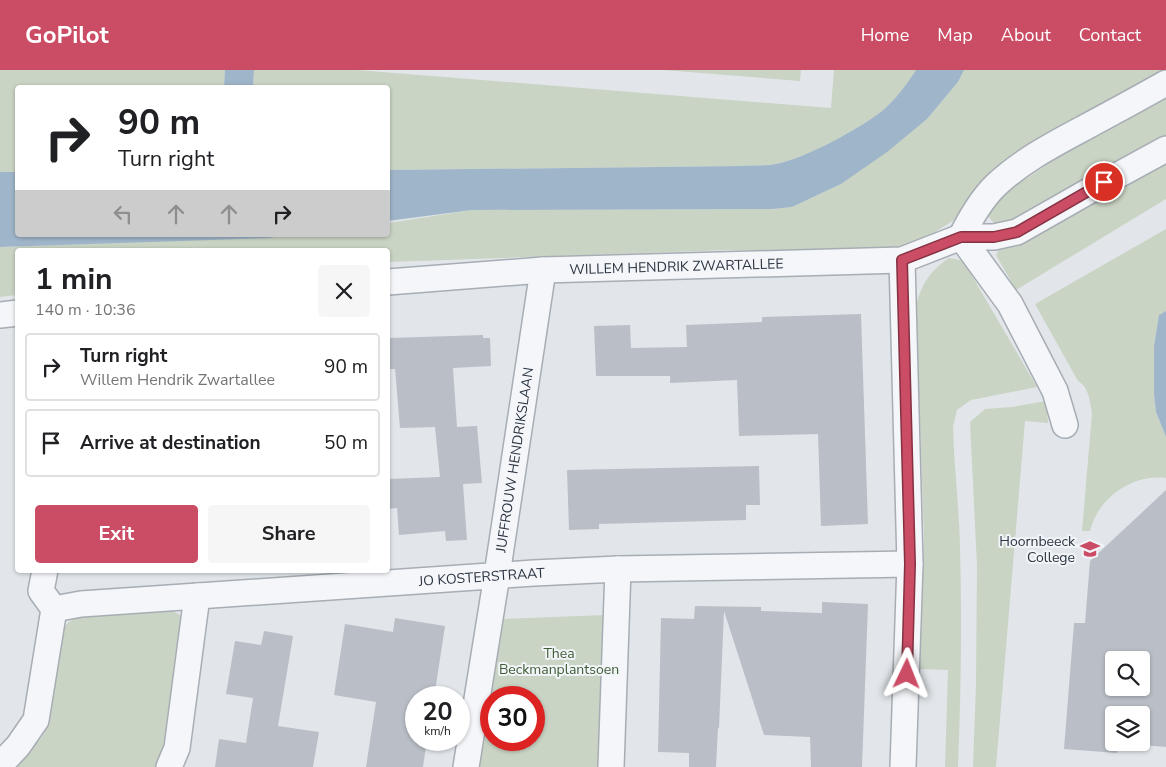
<!DOCTYPE html>
<html lang="en">
<head>
<meta charset="utf-8">
<style>
	body { margin:0; font-family:"Nunito Sans",sans-serif; background:#f6f6f6; color:#202124; height:100vh; display:flex; flex-direction:column; font-size:19px; white-space:nowrap }
	* { box-sizing:border-box; margin:0 }
	p { font-size:16px; color:#757577 }
	.icon { flex:none; width:28px; height:28px; fill:none; stroke:currentColor; stroke-width:2; stroke-linecap:round; stroke-linejoin:round }
	.map { position:relative; flex:1; overflow:hidden }
	.drawer { position:absolute; left:15px; top:178px; width:375px; height:325px; display:flex; flex-direction:column; background:#fff; border-radius:5px; box-shadow:0 1px 4px #0004 }
	.drawer>* { flex:none }
	.guide { position:absolute; left:15px; top:15px; width:375px; height:152px; border-radius:5px; box-shadow:0 1px 4px #0004; background:#fff; color:#202124; overflow:hidden }
	.buttons { position:absolute; left:1105px; top:581px; display:grid; gap:10px }
	.buttons a { display:grid; place-items:center; width:45px; height:45px; border-radius:5px; background:#fff; box-shadow:0 1px 4px #0004; font-size:25px }
	.speed { position:absolute; left:405px; top:616px; display:flex; gap:10px; font-size:25px; font-weight:700; text-align:center }
	.speed>* { display:grid; place-content:center; width:65px; height:65px; border-radius:50%; background:#fff; box-shadow:0 1px 4px #0004; line-height:1 }
	.speed small { font-size:12px; font-weight:400 }
	.speed .limit { border:8px solid #d22; background:#fff; color:#111 }
	.pin { position:absolute; display:grid; place-items:center; width:42px; height:42px; color:#fff; margin:-21px; border:2px solid #fff; border-radius:50%; box-shadow:0 1px 5px #0007 }
	.me { position:absolute; width:55px; margin:-28px; rotate:2deg; stroke-linejoin:round; filter:drop-shadow(0 0 4px #0008) }
	.turn { display:flex; align-items:center; gap:18px; height:105px; padding:0 20px; font-size:22px }
	.turn .icon { width:65px; height:65px; stroke-width:2.5 }
	.turn b { display:block; font-size:35px; line-height:42px }
	.lanes { display:flex; align-items:center; height:48px; padding:0 20px; background:#0003; justify-content:center; gap:25px; direction:ltr }
	.lanes .off { opacity:.35 }
	.round { display:grid; place-items:center; flex:none; width:52px; height:52px; border-radius:5px; background:#f6f6f6 }
	.headline { display:flex; align-items:center; justify-content:space-between; height:85px; padding:0 20px }
	h1 { font-size:30px; font-weight:700; line-height:38px }
	.cta { display:flex; gap:10px; margin-top:auto; padding:10px 20px }
	.cta a { flex:1; height:58px; border-radius:5px; background:#cb4c65; color:#fff; font-size:20px; font-weight:700; line-height:58px; text-align:center }
	.cta a+a { background:#f6f6f6; color:#202124 }
	ul { padding:0; list-style:none }
	li { display:flex; align-items:center; gap:15px; height:68px; margin:0 10px 8px; padding:0 10px; border:2px solid #e0e0e0; border-radius:5px }
	li div { flex:1 }
	li b { display:block; font-size:19px }
	li em { font-style:normal }
	header { display:flex; align-items:center; gap:30px; box-sizing:border-box; height:70px; padding:0 25px; background:#cb4c65; color:#fff }
	header strong { font-size:24px }
	nav { display:flex; gap:28px; margin-inline-start:auto; font-size:18px }
	.map>svg:first-child { display:block }
</style>
</head>
<body>
<header>
<strong>GoPilot</strong>
<nav><a>Home</a><a>Map</a><a>About</a><a>Contact</a></nav>
</header>
<div class="map">
<svg width="1166" height="697" viewBox="0 0 1166 697">
	<rect width="100%" height="100%" fill="#e2e6ea"/>
	<g fill="#c9d4c4" fill-rule="evenodd">
		<path d="M 0,0 L 225,0 L 224,17 L 18,18 L 17,102 L 0,102 Z"/>
		<path d="M 254,0 L 357,0 L 831,38 L 834,0 L 916,0 C 907,14 895,30 882,41 C 859,59 804,89 776,94 C 765,96 752,95 741,96 L 388,100 L 388,18 L 253,18 Z"/>
		<path d="M 664,0 L 801,0 L 800,11 Z"/>
		<path d="M 964,0 L 1160,0 L 1158,7 L 1049,63 L 997,104 L 954,150 L 932,164 L 909,175 L 882,181 L 727,180 L 388,192 L 388,180 L 18,180 L 17,225 L 0,227 L 0,177 L 314,165 L 388,165 L 388,153 L 472,140 L 773,139 L 792,137 L 841,114 L 927,49 L 958,12 Z"/>
		<path d="M 1166,26 L 1166,70 L 1033,142 L 1000,156 L 993,152 L 988,146 L 990,138 L 999,126 L 1038,101 L 1066,80 Z"/>
		<path d="M 1166,89 L 1166,129 L 1016,220 L 996,185 L 1002,174 Z"/>
		<path d="M 1166,159 L 1166,241 L 1159,245 L 1154,276 L 1154,325 L 1156,342 L 1166,367 L 1166,408 C 1132,404 1098,428 1090,461 L 1082,461 L 1092,343 C 1090,332 1089,317 1078,311 L 1035,234 Z"/>
		<path d="M 949,188 L 960,190 L 965,194 L 1037,317 L 971,330 L 957,340 L 953,357 C 954,396 959,436 960,475 C 962,549 961,623 958,697 L 945,697 L 948,600 L 920,599 L 924,466 L 916,236 C 921,214 931,200 949,188 Z"/>
		<path d="M 1046,331 L 1048,353 L 1025,351 L 996,697 L 973,697 L 976,614 L 977,496 L 970,352 L 985,339 L 1012,337 Z"/>
		<path d="M 172,540 L 181,546 L 183,555 L 160,697 L 14,697 L 42,667 L 46,660 L 60,566 C 65,552 73,548 87,545 Z"/>
		<path d="M 605,545 L 599,697 L 478,697 L 501,549 ZM 491,628 L 534,628 L 534,670 L 491,670 Z"/>
	</g>
	<g fill="#9fb5c9">
		<path d="M 225,0 L 254,0 L 253,17 L 224,17 Z"/>
		<path d="M 916,0 L 964,0 L 958,12 L 927,49 L 887,82 L 841,114 L 792,137 L 773,139 L 472,140 L 388,151 L 388,100 L 741,96 C 752,95 765,96 776,94 C 804,89 859,59 882,41 C 895,30 907,14 916,0 Z"/>
		<path d="M 0,102 L 17,102 L 18,165 L 287,165 L 269,168 L 0,177 Z"/>
		<path d="M 1166,241 L 1166,367 L 1156,342 L 1154,325 L 1154,276 L 1159,245 Z"/>
	</g>
	<g fill="#babfc7" fill-rule="evenodd">
		<path d="M 861,244 L 868,454 L 821,456 L 818,364 L 739,366 L 737,310 L 670,313 L 670,306 L 596,306 L 594,256 L 630,255 L 631,278 L 687,277 L 686,255 L 762,252 L 762,247 Z"/>
		<path d="M 483,265 L 483,268 L 490,268 L 491,296 L 453,298 L 457,357 L 477,356 L 482,413 L 463,414 L 467,470 L 446,471 L 445,461 L 399,465 L 397,438 L 388,439 L 388,409 L 440,407 L 435,357 L 400,358 L 395,299 L 388,299 L 388,268 Z"/>
		<path d="M 759,396 L 760,435 L 746,435 L 746,450 L 599,454 L 599,459 L 569,460 L 567,400 Z"/>
		<path d="M 1166,420 L 1166,677 L 1118,673 L 1117,683 L 1064,679 L 1074,553 L 1085,553 L 1090,491 ZM 1114,590 L 1141,590 L 1141,618 L 1114,618 ZM 1114,645 L 1141,645 L 1141,672 L 1114,672 Z"/>
		<path d="M 822,532 L 868,534 L 862,697 L 811,697 L 810,667 L 764,665 L 724,541 L 719,658 L 718,658 L 716,697 L 689,697 L 689,683 L 658,682 L 661,548 L 694,549 L 695,536 L 761,537 L 761,541 L 822,543 Z"/>
		<path d="M 395,548 L 445,556 L 434,628 L 416,628 L 416,670 L 427,670 L 423,697 L 366,697 L 376,632 L 334,625 L 345,554 L 393,562 Z"/>
		<path d="M 264,561 L 293,566 L 278,656 L 319,662 L 313,697 L 215,697 L 219,669 L 246,673 L 253,628 L 226,624 L 235,571 L 261,575 Z"/>
	</g>
	<g fill="none" stroke-linecap="round" stroke-linejoin="round">
		<defs>
			<g id="minor">
				<path d="M 961,167 C 970,149 980,131 995,116 C 1020,92 1052,75 1082,59 C 1110,44 1138,29 1166,13"/>
				<path d="M 961,167 L 1010,234 L 1055,321 L 1065,355"/>
				<path d="M 902,190 L 910,494 L 903,697"/>
				<path id="s1" d="M 388,212 L 543,200 L 902,190 L 961,167 L 994,167 L 1017,162 L 1089,121 L 1166,79"/>
				<path d="M 0,245 L 18,243"/>
				<path id="s2" d="M 54,539 L 81,534 L 534,503 L 618,499 L 910,494"/>
				<path d="M 0,695 L 18,676 L 36,650 L 54,539 L 41,521 L 45,500"/>
				<path d="M 169,697 L 177,678 L 197,526"/>
				<path id="s3" d="M 466,697 L 497,505 L 543,200"/>
				<path d="M 611,697 L 618,499"/>
			</g>
		</defs>
		<use href="#minor" stroke="#a7adb4" stroke-width="28"/>
		<use href="#minor" stroke="#f5f6f9" stroke-width="25"/>
	</g>
	<g fill="none" stroke-linecap="round" stroke-linejoin="round">
		<defs>
			<path id="route" d="M 907,604 L 910,494 L 902,190 L 961,167 L 994,167 L 1017,162 L 1104,112"/>
		</defs>
		<use href="#route" stroke="#843142" stroke-width="12"/>
		<use href="#route" stroke="#cb4c65" stroke-width="9"/>
	</g>
	<defs>
		<symbol id="university-bare" viewBox="-9 -9 18 18"><path d="M0-5L7-2L0 1L-7-2ZM-4 1L0 2.5L4 1V4Q0 6-4 4Z" fill="#cb4c65" stroke="#f2f5f8" stroke-width="2.5" paint-order="stroke"/></symbol>
	</defs>
	<g fill-rule="evenodd">
		<use href="#university-bare" x="1076" y="465" width="28" height="28"/>
	</g>
	<g text-anchor="middle" dominant-baseline="central" stroke-width="4" stroke-linejoin="round" paint-order="stroke">
		<g font-size="14" fill="#2b3442" stroke="#f2f5f8">
			<text stroke="none"><textPath href="#s1" startOffset="289">WILLEM HENDRIK ZWARTALLEE</textPath></text>
			<text stroke="none"><textPath href="#s3" startOffset="311">JUFFROUW HENDRIKSLAAN</textPath></text>
			<text stroke="none"><textPath href="#s2" startOffset="429">JO KOSTERSTRAAT</textPath></text>
		</g>
		<g font-size="14" fill="#2b3442" stroke="#f2f5f8" text-anchor="end">
			<text x="1075" y="471">Hoornbeeck<tspan x="1075" dy="16">College</tspan></text>
		</g>
		<g font-size="14" fill="#415d38" stroke="#f2f5f8">
			<text x="559" y="583">Thea<tspan x="559" dy="16">Beckmanplantsoen</tspan></text>
		</g>
	</g>
</svg>
<div class="buttons">
<a><svg class="icon" aria-label="search" viewBox="0 0 24 24"><circle cx="10" cy="10" r="6"/><path d="M15 15l6 6"/></svg></a>
<a><svg class="icon" aria-label="layers" viewBox="0 0 24 24"><path d="M12 4l9 5-9 5-9-5zM3 14l9 5 9-5"/></svg></a>
</div>
<div class="speed"><div>20<small>km/h</small></div><div class="limit">30</div></div>
<div class="pin" style="left:1104px;top:112px;background:#d93025"><svg class="icon" aria-label="arrive" viewBox="0 0 24 24"><path d="M6 21V4h12l-3 4 3 4H6"/></svg></div>
<svg class="me" style="left:907px;top:604px" viewBox="-20 -20 40 40"><path d="M0-17L14 15 0 8-14 15z" fill="#cb4c65" stroke="#fff" stroke-width="4"/></svg>
<div class="guide">
<div class="turn"><svg class="icon" aria-label="right" viewBox="0 0 24 24"><path d="M7 20v-9h11M14 6l5 5-5 5"/></svg><div><b>90 m</b>Turn right</div></div>
<div class="lanes"><svg class="icon off" aria-label="left" viewBox="0 0 24 24"><path d="M17 20v-9H6M10 6l-5 5 5 5"/></svg><svg class="icon off" aria-label="ahead" viewBox="0 0 24 24"><path d="M12 20V5M6 11l6-6 6 6"/></svg><svg class="icon off" aria-label="ahead" viewBox="0 0 24 24"><path d="M12 20V5M6 11l6-6 6 6"/></svg><svg class="icon" aria-label="right" viewBox="0 0 24 24"><path d="M7 20v-9h11M14 6l5 5-5 5"/></svg></div>
</div>
<section class="drawer">
<div class="headline"><div><h1>1 min</h1><p>140 m · 10:36</p></div><a class="round"><svg class="icon" aria-label="close" viewBox="0 0 24 24"><path d="M6 6l12 12M18 6L6 18"/></svg></a></div>
<ul>
<li><svg class="icon" aria-label="right" viewBox="0 0 24 24"><path d="M7 20v-9h11M14 6l5 5-5 5"/></svg><div><b>Turn right</b><p>Willem Hendrik Zwartallee</p></div><em>90 m</em></li>
<li><svg class="icon" aria-label="arrive" viewBox="0 0 24 24"><path d="M6 21V4h12l-3 4 3 4H6"/></svg><div><b>Arrive at destination</b></div><em>50 m</em></li>
</ul>
<div class="cta"><a>Exit</a><a>Share</a></div>
</section>
</div>
</body>
</html>
